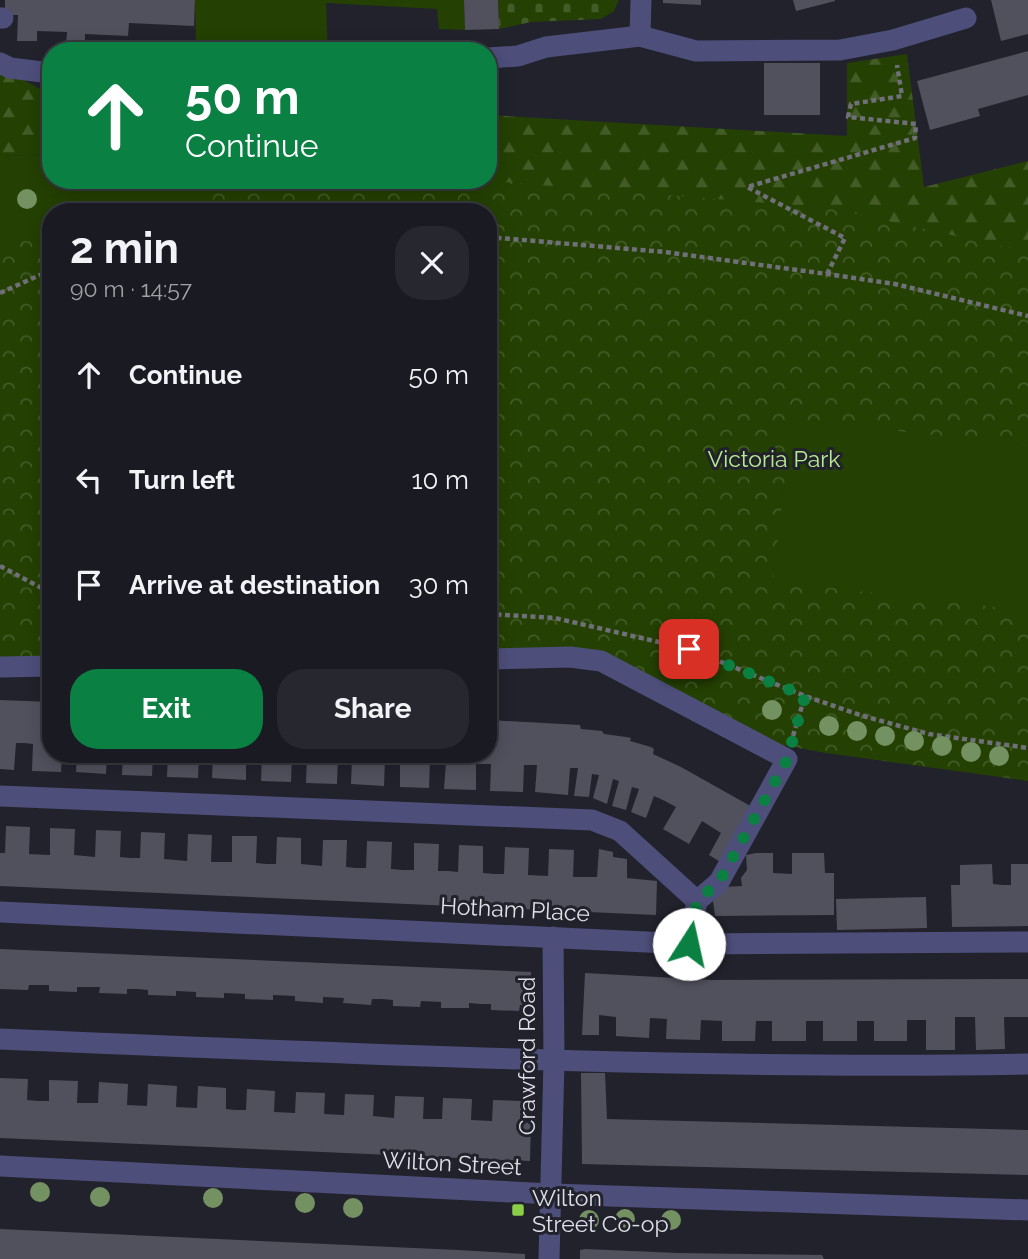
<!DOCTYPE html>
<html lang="en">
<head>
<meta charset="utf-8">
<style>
	body { margin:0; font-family:Raleway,sans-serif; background:#27272f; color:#f1f3f6; height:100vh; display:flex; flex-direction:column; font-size:26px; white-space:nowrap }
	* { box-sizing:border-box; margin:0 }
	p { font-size:23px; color:#9fa1a5 }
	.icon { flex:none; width:38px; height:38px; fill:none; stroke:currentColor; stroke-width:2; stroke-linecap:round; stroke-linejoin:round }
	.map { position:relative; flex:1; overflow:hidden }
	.side { position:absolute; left:42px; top:203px; width:455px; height:560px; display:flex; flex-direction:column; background:#1a1a22; border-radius:28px; box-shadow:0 4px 18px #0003,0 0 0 2px #383840 }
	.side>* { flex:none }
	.hud { position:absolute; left:42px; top:42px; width:455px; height:147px; border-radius:28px; box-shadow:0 4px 18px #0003,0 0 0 2px #383840; background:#0b8043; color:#fff; overflow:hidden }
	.pin { position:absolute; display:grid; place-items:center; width:60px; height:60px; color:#fff; margin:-30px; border-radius:14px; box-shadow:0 4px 10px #0006 }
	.me { position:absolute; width:77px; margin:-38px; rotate:10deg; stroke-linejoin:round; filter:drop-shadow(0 0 5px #0008) }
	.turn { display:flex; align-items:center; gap:24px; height:147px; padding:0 28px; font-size:32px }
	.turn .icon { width:91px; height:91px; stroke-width:2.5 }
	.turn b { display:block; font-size:49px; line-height:60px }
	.round { display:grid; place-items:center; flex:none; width:74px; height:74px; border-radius:28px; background:#27272f }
	.summary { display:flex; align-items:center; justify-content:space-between; height:119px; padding:0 28px }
	h1 { font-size:42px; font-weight:700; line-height:52px }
	.button { display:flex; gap:14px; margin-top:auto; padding:14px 28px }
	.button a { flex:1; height:80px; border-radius:28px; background:#0b8043; color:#fff; font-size:28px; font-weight:700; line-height:80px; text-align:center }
	.button a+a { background:#27272f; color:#f1f3f6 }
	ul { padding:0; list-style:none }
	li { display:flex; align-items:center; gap:21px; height:105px; padding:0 28px }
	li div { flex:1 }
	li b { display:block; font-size:26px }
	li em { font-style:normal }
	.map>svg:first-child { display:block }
</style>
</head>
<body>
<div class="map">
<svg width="1028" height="1259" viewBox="0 0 1028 1259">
	<defs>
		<pattern id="forest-firs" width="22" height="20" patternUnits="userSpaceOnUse" patternTransform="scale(1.75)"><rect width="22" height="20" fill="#244002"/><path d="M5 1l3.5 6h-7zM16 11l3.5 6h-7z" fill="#435b27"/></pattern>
		<pattern id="cemetery-stones" width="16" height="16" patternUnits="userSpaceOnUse" patternTransform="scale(1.75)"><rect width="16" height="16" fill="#244002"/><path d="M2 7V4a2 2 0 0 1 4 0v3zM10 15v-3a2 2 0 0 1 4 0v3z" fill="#435b27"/></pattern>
		<pattern id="park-crowns" width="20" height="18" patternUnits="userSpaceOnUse" patternTransform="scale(1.75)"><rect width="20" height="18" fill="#244002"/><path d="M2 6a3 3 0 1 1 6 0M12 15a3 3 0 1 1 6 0" fill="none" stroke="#435b27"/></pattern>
	</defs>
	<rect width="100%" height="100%" fill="#22222d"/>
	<g fill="url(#forest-firs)">
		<path d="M 907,54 L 924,187 L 1028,161 L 1028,305 L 488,212 L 193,212 L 177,180 L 488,180 L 488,115 L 847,136 L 847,63 Z"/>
		<path d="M 0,67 L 51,95 L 51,154 L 0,156 Z"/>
	</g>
	<path fill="url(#cemetery-stones)" d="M 498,0 L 619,0 L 614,11 L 601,19 L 531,22 L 499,29 Z"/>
	<path fill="url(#park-crowns)" d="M 235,180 L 478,180 L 829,208 L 1028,252 L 1028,781 L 826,753 L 777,744 L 603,653 L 488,652 L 488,212 L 51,212 L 51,658 L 0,659 L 0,213 L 67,193 Z"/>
	<g fill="#244002">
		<path d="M 195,0 L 464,0 L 465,30 L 439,29 L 437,9 L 326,3 L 328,51 L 196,51 Z"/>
		<path d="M 51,154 L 51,180 L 177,180 L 193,193 L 193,212 L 51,212 L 51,239 L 0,243 L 0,156 Z"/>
		<path d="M 792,419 L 1028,446 L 1028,611 L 773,581 Z"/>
	</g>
	<g fill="#50515d">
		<path d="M 5,0 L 195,0 L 194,26 L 129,23 L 128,36 L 85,34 L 85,47 L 66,46 L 67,32 L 37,31 L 37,41 L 17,41 L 18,15 L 5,15 Z"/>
		<path d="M 464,0 L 498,0 L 499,29 L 465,30 Z"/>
		<path d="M 663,0 L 701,0 L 701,5 L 663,3 Z"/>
		<path d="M 793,0 L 835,0 L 835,1 L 796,11 Z"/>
		<path d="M 991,0 L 1028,0 L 1028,34 L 1001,41 Z"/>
		<path d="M 1028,51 L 1028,95 L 978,109 L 980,116 L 930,130 L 917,81 Z"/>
		<rect x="764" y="63" width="56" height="52"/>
		<path d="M 0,700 L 51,702 L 51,754 L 62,754 L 61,772 L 32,771 L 33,744 L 24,743 L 16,743 L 14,770 L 0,769 Z"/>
		<path d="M 488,720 L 580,725 L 581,729 L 602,731 L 604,734 L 626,737 L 631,738 L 630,741 L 651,747 L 654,749 L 653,754 L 681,767 L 754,808 L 722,863 L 709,855 L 721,833 L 702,821 L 689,844 L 663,829 L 676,807 L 665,801 L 654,796 L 646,818 L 631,812 L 639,789 L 632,787 L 626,810 L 612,806 L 619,781 L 613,779 L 607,804 L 593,798 L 599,775 L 592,774 L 589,797 L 574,796 L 578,768 L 570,768 L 568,795 L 535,792 L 537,765 L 524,765 L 523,792 L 490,791 L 491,764 L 476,764 L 476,790 L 444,789 L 446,762 L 438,761 L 430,761 L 429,788 L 400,787 L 400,760 L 392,759 L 385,759 L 384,786 L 351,784 L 352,758 L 338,757 L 337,784 L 306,783 L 307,754 L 488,754 Z"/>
		<path d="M 77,754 L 107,754 L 106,774 L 76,772 Z"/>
		<path d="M 123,754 L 153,754 L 152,776 L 122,775 Z"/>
		<path d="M 168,754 L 199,754 L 198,778 L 167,777 Z"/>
		<path d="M 213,754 L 246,754 L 246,780 L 212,778 Z"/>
		<path d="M 262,754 L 292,754 L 291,782 L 261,781 Z"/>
		<path d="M 6,826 L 30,827 L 29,854 L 50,855 L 50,828 L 75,829 L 74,855 L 85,856 L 95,857 L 96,830 L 121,831 L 120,857 L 130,858 L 140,858 L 141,832 L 165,833 L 164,859 L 187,861 L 188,834 L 212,835 L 211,862 L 232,862 L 232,836 L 257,836 L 256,863 L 266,864 L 276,864 L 277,837 L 301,838 L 301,864 L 322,866 L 323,840 L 347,840 L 346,867 L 356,868 L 366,868 L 367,841 L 392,842 L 391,869 L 403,870 L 414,870 L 414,843 L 439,844 L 438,871 L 448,871 L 458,872 L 459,845 L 483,846 L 483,873 L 494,874 L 504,874 L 505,847 L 529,848 L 528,875 L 548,876 L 549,849 L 574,850 L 573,877 L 597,877 L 599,849 L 613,852 L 613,857 L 627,859 L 627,878 L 657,881 L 656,915 L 0,886 L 0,853 L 5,853 Z"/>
		<path d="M 756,853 L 773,853 L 773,873 L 792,874 L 792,853 L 824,853 L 825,873 L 834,873 L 834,915 L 715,916 L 713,901 L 723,887 L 742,886 L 741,878 L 747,870 L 746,855 Z"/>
		<path d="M 992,864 L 993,884 L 1002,885 L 1011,885 L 1011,864 L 1028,864 L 1028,926 L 952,927 L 951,885 L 960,885 L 960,865 Z"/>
		<path d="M 926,897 L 927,928 L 837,930 L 836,899 Z"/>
		<path d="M 0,949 L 531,972 L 530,1006 L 520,1005 L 519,1011 L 491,1010 L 491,1004 L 481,1004 L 469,1003 L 469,1008 L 441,1008 L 441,1002 L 421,1001 L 420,1007 L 393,1006 L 393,1000 L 382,999 L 372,999 L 371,1005 L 343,1003 L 344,998 L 323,997 L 323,1003 L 295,1001 L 295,996 L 273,995 L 273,1000 L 245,999 L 245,994 L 224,993 L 224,998 L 196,997 L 196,992 L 176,991 L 176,996 L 148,995 L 148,990 L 138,989 L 127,989 L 127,994 L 99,993 L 100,987 L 77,987 L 77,992 L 49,991 L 49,985 L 29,985 L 28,990 L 0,989 Z"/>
		<path d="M 585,973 L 712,980 L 1028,979 L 1028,1017 L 1004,1017 L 1005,1049 L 976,1050 L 975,1017 L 955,1017 L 955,1050 L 926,1050 L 926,1020 L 907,1020 L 907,1041 L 874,1041 L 874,1021 L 857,1021 L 857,1041 L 823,1041 L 823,1021 L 806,1021 L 806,1041 L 772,1041 L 772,1021 L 756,1021 L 755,1041 L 722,1041 L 722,1021 L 701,1020 L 700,1040 L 666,1039 L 667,1019 L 650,1018 L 649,1038 L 616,1036 L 616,1017 L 599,1015 L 599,1035 L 582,1035 Z"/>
		<path d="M 581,1073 L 605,1073 L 607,1119 L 1028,1130 L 1028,1175 L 582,1164 Z"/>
		<path d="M 0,1078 L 28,1079 L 27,1100 L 38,1101 L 49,1101 L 49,1080 L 78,1081 L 77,1103 L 98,1103 L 99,1082 L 128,1084 L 127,1105 L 147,1106 L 148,1084 L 177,1086 L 176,1107 L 197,1108 L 198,1086 L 226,1088 L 226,1109 L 235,1110 L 246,1110 L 247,1089 L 275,1091 L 274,1112 L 295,1113 L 296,1092 L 325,1093 L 324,1114 L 344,1115 L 345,1094 L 374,1095 L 373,1116 L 394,1118 L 395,1096 L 424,1097 L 423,1119 L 442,1119 L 443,1098 L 472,1099 L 471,1120 L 492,1121 L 493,1100 L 521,1101 L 521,1122 L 531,1123 L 530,1161 L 0,1138 Z"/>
		<path d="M 0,1229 L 458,1250 L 525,1254 L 525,1259 L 0,1259 Z"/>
		<path d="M 585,1249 L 678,1253 L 822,1255 L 824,1259 L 580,1259 L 580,1250 Z"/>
	</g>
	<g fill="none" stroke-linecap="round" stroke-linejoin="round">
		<g stroke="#70707a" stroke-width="4.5" stroke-dasharray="5 3.5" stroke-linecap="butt">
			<path d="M 488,237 L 665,252 L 827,274 L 895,284 L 1028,316"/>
			<path d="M 827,274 L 845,238 L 747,187 L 915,138 L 916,124 L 848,117 L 851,104 L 902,96 L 897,65"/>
			<path d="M 0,293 L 51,270"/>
			<path d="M 0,566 L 51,593"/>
			<path d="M 488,614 L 555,618 L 689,649 L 805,696 L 863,716 L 929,734 L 1028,748"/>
			<path d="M 793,736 L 805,696"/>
		</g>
		<g stroke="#4e4e7b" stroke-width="21">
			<path d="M 0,18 L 3,18"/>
			<path d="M 640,36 L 641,0"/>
			<path d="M 488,58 L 518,56 L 546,47 L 640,36 L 696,51 L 840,50 L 893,40 L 966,18"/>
			<path d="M 0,63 L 10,68 L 51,73"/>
			<path d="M 488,659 L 570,657 L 601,661 L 787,759 L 719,882 L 697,901 L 689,944"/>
			<path d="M 0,667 L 51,666"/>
			<path d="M 0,796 L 592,820 L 620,831 L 697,901"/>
			<path d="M 0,912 L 689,944 L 1028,942"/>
			<path d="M 0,1039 C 343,1053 685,1070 1028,1064"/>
			<path d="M 0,1166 L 552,1194 L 1028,1210"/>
			<path d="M 549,1259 L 554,1061 L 553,937"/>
		</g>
	</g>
	<g fill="#749162">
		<circle cx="27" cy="199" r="10"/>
		<circle cx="772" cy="710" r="10"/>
		<circle cx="829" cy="726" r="10"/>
		<circle cx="857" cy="731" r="10"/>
		<circle cx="885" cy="736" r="10"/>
		<circle cx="914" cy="741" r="10"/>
		<circle cx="942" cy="746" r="10"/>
		<circle cx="971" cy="752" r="10"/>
		<circle cx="999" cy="756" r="10"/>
		<circle cx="40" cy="1192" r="10"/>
		<circle cx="100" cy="1197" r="10"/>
		<circle cx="213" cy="1198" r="10"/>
		<circle cx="305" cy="1203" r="10"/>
		<circle cx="353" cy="1208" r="10"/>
		<circle cx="625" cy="1219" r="10"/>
		<circle cx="589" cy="1220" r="10"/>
		<circle cx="671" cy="1220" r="10"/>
	</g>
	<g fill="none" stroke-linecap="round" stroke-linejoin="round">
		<path stroke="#0b8043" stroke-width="12" stroke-dasharray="0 21.6" d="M 689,649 L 805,696 L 787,760 L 719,882 L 697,901 L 689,944"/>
	</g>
	<rect fill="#8ace47" stroke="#22222d" stroke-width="2.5" x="511" y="1203" width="14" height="14" rx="3.5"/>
	<g text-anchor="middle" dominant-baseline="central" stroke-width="6" stroke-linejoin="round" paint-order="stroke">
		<g font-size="23" fill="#b8eb8e" stroke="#22222d">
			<text x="774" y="458">Victoria Park</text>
		</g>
		<g font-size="23" fill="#dedee6" stroke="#22222d">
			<text transform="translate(515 909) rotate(3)">Hotham Place</text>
			<text transform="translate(526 1056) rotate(-90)">Crawford Road</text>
			<text transform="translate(452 1163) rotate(3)">Wilton Street</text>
		</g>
		<g font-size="23" fill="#dedee6" stroke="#22222d" text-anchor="start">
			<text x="532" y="1197">Wilton<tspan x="532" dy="26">Street Co-op</tspan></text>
		</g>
	</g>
</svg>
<div class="pin" style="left:689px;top:649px;background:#d93025"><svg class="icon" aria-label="arrive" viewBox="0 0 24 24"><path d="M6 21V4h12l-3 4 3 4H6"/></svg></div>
<svg class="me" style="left:689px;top:944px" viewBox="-20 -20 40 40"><circle r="19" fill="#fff"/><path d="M0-13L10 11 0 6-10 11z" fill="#0b8043"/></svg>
<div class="hud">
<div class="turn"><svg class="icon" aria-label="ahead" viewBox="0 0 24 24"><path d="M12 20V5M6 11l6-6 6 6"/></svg><div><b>50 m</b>Continue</div></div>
</div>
<section class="side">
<div class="summary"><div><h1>2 min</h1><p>90 m · 14:57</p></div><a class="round"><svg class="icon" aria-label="close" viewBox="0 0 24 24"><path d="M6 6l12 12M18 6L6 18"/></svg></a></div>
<ul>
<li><svg class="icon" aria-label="ahead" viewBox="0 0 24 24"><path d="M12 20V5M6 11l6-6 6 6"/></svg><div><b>Continue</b></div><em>50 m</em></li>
<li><svg class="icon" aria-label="left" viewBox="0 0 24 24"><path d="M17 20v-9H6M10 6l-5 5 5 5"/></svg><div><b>Turn left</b></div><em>10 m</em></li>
<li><svg class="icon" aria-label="arrive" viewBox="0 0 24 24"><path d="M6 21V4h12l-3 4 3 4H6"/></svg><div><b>Arrive at destination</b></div><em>30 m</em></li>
</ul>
<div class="button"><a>Exit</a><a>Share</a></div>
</section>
</div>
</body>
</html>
